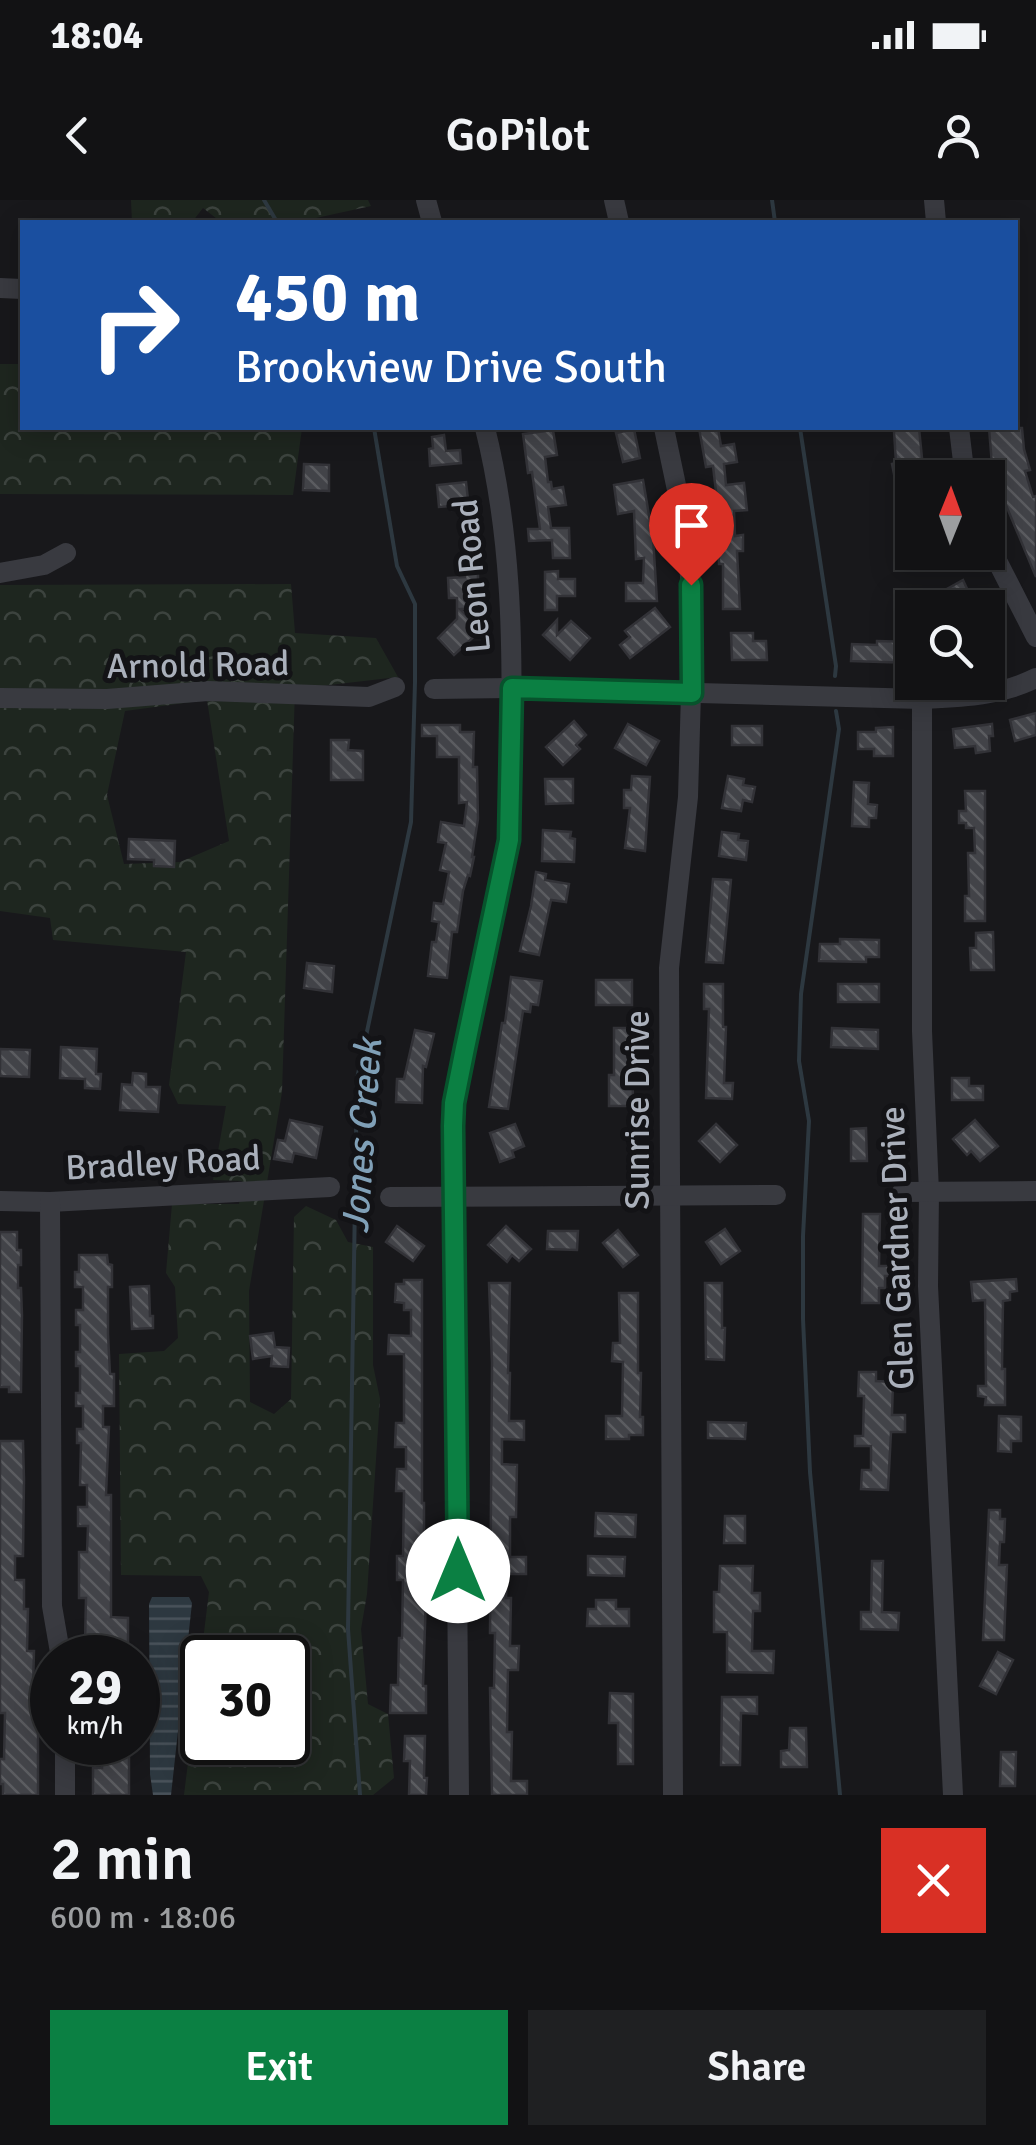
<!DOCTYPE html>
<html lang="en">
<head>
<meta charset="utf-8">
<style>
	body { margin:0; font-family:Signika,sans-serif; background:#1f2022; color:#f1f3f6; height:100vh; display:flex; flex-direction:column; font-size:38px; white-space:nowrap }
	* { box-sizing:border-box; margin:0 }
	p { font-size:32px; color:#9c9ea0 }
	.icon { flex:none; width:55px; height:55px; fill:none; stroke:currentColor; stroke-width:2; stroke-linecap:round; stroke-linejoin:round }
	.map { position:relative; height:1595px; overflow:hidden }
	.drawer { display:flex; flex-direction:column; background:#121214; flex:1 }
	.drawer>* { flex:none }
	.hud { position:absolute; left:20px; top:20px; width:998px; height:210px; border-radius:0px; box-shadow:0 5px 25px #0003,0 0 0 2px #313234; background:#1a4fa0; color:#fff; overflow:hidden }
	.needle { width:65px; rotate:1deg }
	.tools { position:absolute; left:895px; top:260px; display:grid; gap:20px }
	.tools a { display:grid; place-items:center; width:110px; height:110px; border-radius:0px; background:#121214; box-shadow:0 5px 25px #0003,0 0 0 2px #313234; font-size:50px }
	.speed { position:absolute; left:30px; top:1435px; display:flex; gap:20px; font-size:50px; font-weight:700; text-align:center }
	.speed>* { display:grid; place-content:center; width:130px; height:130px; border-radius:50%; background:#121214; box-shadow:0 5px 25px #0003,0 0 0 2px #313234; line-height:1 }
	.speed small { font-size:25px; font-weight:400 }
	.speed .limit { border:5px solid #111; border-radius:15px; background:#fff; color:#111 }
	.pin { position:absolute; display:grid; place-items:center; width:85px; height:85px; color:#fff; margin:-102px -42px; border-radius:50% 50% 50% 0; rotate:-45deg; box-shadow:0 0 10px #0007 }
	.pin .icon { rotate:45deg }
	.me { position:absolute; width:110px; margin:-55px; rotate:0deg; stroke-linejoin:round; filter:drop-shadow(0 0 8px #0008) }
	.turn { display:flex; align-items:center; gap:35px; height:210px; padding:0 50px; font-size:45px }
	.turn .icon { width:130px; height:130px; stroke-width:2.5 }
	.turn b { display:block; font-size:70px; line-height:85px }
	.round { display:grid; place-items:center; flex:none; width:105px; height:105px; border-radius:0px; background:#1f2022 }
	.overview { display:flex; align-items:center; justify-content:space-between; height:170px; padding:0 50px }
	h1 { font-size:60px; font-weight:600; line-height:75px }
	.cta { display:flex; gap:20px; margin-top:auto; padding:20px 50px }
	.cta a { flex:1; height:115px; border-radius:0px; background:#0b8043; color:#fff; font-size:40px; font-weight:600; line-height:115px; text-align:center }
	.cta a+a { background:#1f2022; color:#f1f3f6 }
	.status { display:flex; justify-content:space-between; align-items:center; height:70px; padding:0 50px; background:#121214; direction:ltr }
	.status svg { height:28px; fill:currentColor }
	header { display:flex; justify-content:space-between; align-items:center; height:130px; padding:0 50px; background:#121214; font-size:45px; font-weight:600 }
	.map>svg:first-child { display:block }
</style>
</head>
<body>
<div class="status"><b>18:04</b><svg viewBox="0 0 49 12"><path d="M0 12V9h3v3zM5 12V6h3v6zM10 12V3h3v9zM15 12V0h3v12zM26 1h20v11H26zM47 4h2v5h-2z"/></svg></div>
<header><svg class="icon" aria-label="back" viewBox="0 0 24 24"><path d="M15 5l-7 7 7 7"/></svg>GoPilot<svg class="icon" aria-label="person" viewBox="0 0 24 24"><circle cx="12" cy="8" r="4"/><path d="M4 21q1-7 8-7t8 7"/></svg></header>
<div class="map">
<svg width="1036" height="1595" viewBox="0 0 1036 1595">
	<defs>
		<pattern id="forest-crowns" width="20" height="18" patternUnits="userSpaceOnUse" patternTransform="scale(2.5)"><rect width="20" height="18" fill="#1e261f"/><path d="M2 6a3 3 0 1 1 6 0M12 15a3 3 0 1 1 6 0" fill="none" stroke="#3c433e"/></pattern>
		<pattern id="water-rules" width="6" height="5" patternUnits="userSpaceOnUse" patternTransform="scale(2.5)"><rect width="6" height="5" fill="#2d3840"/><path d="M0 2.5h6" fill="none" stroke="#49525a"/></pattern>
		<pattern id="building-back-hatch" width="6" height="6" patternUnits="userSpaceOnUse" patternTransform="scale(2.5)"><rect width="6" height="6" fill="#424348"/><path d="M-1 5l2 2M0 0l6 6M5-1l2 2" fill="none" stroke="#5b5c60"/></pattern>
	</defs>
	<rect width="100%" height="100%" fill="#18181b"/>
	<g fill="url(#forest-crowns)" fill-rule="evenodd">
		<path d="M 131,0 L 368,0 L 371,6 L 316,18 L 314,22 L 221,22 L 203,8 L 192,22 L 132,22 Z"/>
		<path d="M 0,164 L 22,164 L 22,228 L 302,228 L 293,295 L 0,294 Z"/>
		<path d="M 291,384 L 295,433 L 376,438 L 398,477 L 295,489 L 282,892 L 249,1091 L 250,1202 L 274,1214 L 291,1199 L 294,1017 L 306,1006 L 336,1020 L 348,1042 L 373,1047 L 373,1165 L 380,1199 L 367,1394 L 361,1429 L 368,1504 L 388,1514 L 394,1578 L 373,1595 L 184,1595 L 209,1392 L 201,1376 L 121,1375 L 119,1154 L 164,1151 L 178,1138 L 175,1087 L 166,1073 L 172,1004 L 239,1004 L 242,981 L 213,980 L 226,906 L 178,904 L 169,885 L 186,752 L 53,740 L 50,718 L 0,711 L 0,385 ZM 207,500 L 229,641 L 180,662 L 124,664 L 107,595 L 125,511 ZM 202,1458 L 288,1458 L 288,1542 L 202,1542 Z"/>
	</g>
	<path fill="url(#water-rules)" d="M 152,1397 L 189,1397 L 192,1403 L 171,1595 L 153,1595 L 150,1574 L 149,1404 Z"/>
	<g fill="none" stroke-linecap="round" stroke-linejoin="round">
		<g stroke="#2d3840" stroke-width="4">
			<path d="M 264,0 L 277,22"/>
			<path d="M 772,0 L 775,22"/>
			<path d="M 800,228 L 836,466 L 835,476"/>
			<path d="M 836,511 L 839,529 L 801,794 L 799,861 L 809,921 L 803,1036 L 803,1119 L 810,1272 L 840,1595"/>
			<path d="M 360,1595 L 348,1429 L 357,879 L 411,622 L 415,482 L 415,404 L 397,366 L 374,228"/>
		</g>
	</g>
	<g fill="url(#building-back-hatch)" stroke="#323237" stroke-width="2.5">
		<path d="M 699,228 L 718,228 L 721,246 L 734,244 L 737,262 L 724,264 L 726,285 L 744,283 L 747,310 L 734,311 L 735,336 L 743,335 L 743,351 L 737,351 L 740,409 L 723,409 L 723,364 L 719,364 L 718,326 L 720,326 L 713,266 L 706,267 Z"/>
		<path d="M 900,228 L 919,228 L 924,278 L 912,278 L 912,282 L 896,284 L 892,264 L 896,263 L 894,231 L 900,230 Z"/>
		<path d="M 989,228 L 1022,228 L 1024,249 L 1030,270 L 1025,271 L 1033,297 L 1036,296 L 1036,377 L 1003,298 L 992,265 Z"/>
		<path d="M 634,229 L 640,258 L 623,262 L 616,233 Z"/>
		<path d="M 553,230 L 557,255 L 545,257 L 548,282 L 551,282 L 552,289 L 563,287 L 566,305 L 548,307 L 551,328 L 569,328 L 570,358 L 553,358 L 552,340 L 529,341 L 528,329 L 540,329 L 532,272 L 528,273 L 523,234 Z"/>
		<path d="M 444,235 L 446,251 L 460,250 L 461,263 L 430,266 L 429,249 L 433,248 L 432,237 Z"/>
		<path d="M 304,264 L 329,265 L 329,291 L 303,290 Z"/>
		<path d="M 643,280 L 650,321 L 652,321 L 657,401 L 626,401 L 626,383 L 643,383 L 644,358 L 636,359 L 634,311 L 618,314 L 614,285 Z"/>
		<path d="M 466,282 L 469,308 L 452,310 L 452,306 L 439,307 L 437,285 Z"/>
		<path d="M 465,370 L 478,370 L 478,408 L 460,409 L 481,430 L 454,455 L 438,438 L 457,419 L 457,398 L 449,398 L 448,378 L 465,377 Z"/>
		<path d="M 558,371 L 558,379 L 575,379 L 575,396 L 557,396 L 557,410 L 545,410 L 545,372 Z"/>
		<path d="M 963,380 L 976,408 L 953,408 L 945,390 Z"/>
		<path d="M 655,408 L 670,427 L 630,458 L 620,445 L 630,437 L 625,431 Z"/>
		<path d="M 557,420 L 557,435 L 571,421 L 590,438 L 570,460 L 543,435 Z"/>
		<path d="M 731,433 L 753,433 L 753,441 L 766,441 L 767,460 L 732,460 Z"/>
		<path d="M 877,441 L 912,442 L 912,463 L 851,461 L 852,444 L 877,445 Z"/>
		<path d="M 1036,513 L 1036,535 L 1015,541 L 1010,520 Z"/>
		<path d="M 574,521 L 586,535 L 576,545 L 580,549 L 563,565 L 546,547 Z"/>
		<path d="M 628,524 L 659,541 L 646,565 L 615,548 Z"/>
		<path d="M 992,524 L 993,536 L 989,536 L 990,551 L 976,553 L 975,546 L 955,548 L 953,529 Z"/>
		<path d="M 422,525 L 460,525 L 460,532 L 474,532 L 473,567 L 477,567 L 478,619 L 472,657 L 474,657 L 470,676 L 468,675 L 463,691 L 457,732 L 452,732 L 447,778 L 428,776 L 432,742 L 436,742 L 439,722 L 432,721 L 434,703 L 443,704 L 449,672 L 440,670 L 446,643 L 438,642 L 441,622 L 464,626 L 467,602 L 459,603 L 459,557 L 437,557 L 437,536 L 422,536 Z"/>
		<rect x="732" y="526" width="30" height="19"/>
		<path d="M 893,527 L 893,556 L 874,556 L 874,549 L 858,549 L 858,532 L 876,532 L 876,528 Z"/>
		<path d="M 331,540 L 349,540 L 348,550 L 363,551 L 363,580 L 331,580 Z"/>
		<path d="M 632,576 L 650,577 L 645,651 L 625,648 L 630,608 L 624,608 L 624,590 L 631,590 Z"/>
		<path d="M 728,576 L 744,579 L 743,585 L 755,587 L 752,602 L 743,600 L 741,611 L 722,608 Z"/>
		<path d="M 545,579 L 573,579 L 573,603 L 546,604 Z"/>
		<path d="M 854,582 L 869,583 L 868,604 L 877,605 L 876,618 L 869,618 L 869,627 L 852,626 Z"/>
		<path d="M 965,591 L 985,591 L 985,721 L 965,721 L 965,696 L 969,696 L 968,653 L 975,653 L 974,628 L 966,628 L 966,623 L 959,623 L 959,611 L 966,611 Z"/>
		<path d="M 543,630 L 571,632 L 570,638 L 575,639 L 574,662 L 542,661 Z"/>
		<path d="M 722,632 L 739,634 L 738,640 L 748,641 L 746,660 L 719,656 Z"/>
		<path d="M 129,639 L 175,641 L 174,667 L 154,666 L 154,660 L 128,659 Z"/>
		<path d="M 536,672 L 546,674 L 545,680 L 569,684 L 566,702 L 551,700 L 539,755 L 520,751 L 531,706 Z"/>
		<path d="M 713,679 L 731,680 L 723,763 L 706,762 Z"/>
		<path d="M 993,732 L 994,770 L 971,770 L 970,748 L 976,748 L 976,733 Z"/>
		<path d="M 840,739 L 879,740 L 879,757 L 866,757 L 866,762 L 819,761 L 820,744 L 840,744 Z"/>
		<path d="M 307,763 L 334,766 L 332,792 L 304,788 Z"/>
		<path d="M 511,777 L 542,781 L 538,805 L 531,804 L 530,812 L 523,811 L 508,909 L 489,907 L 502,823 L 505,823 Z"/>
		<rect x="596" y="780" width="36" height="25"/>
		<path d="M 704,784 L 723,784 L 723,827 L 726,827 L 724,883 L 733,883 L 732,899 L 706,898 L 709,809 L 704,809 Z"/>
		<rect x="838" y="784" width="41" height="18"/>
		<path d="M 614,828 L 632,828 L 633,906 L 609,906 L 609,875 L 614,875 Z"/>
		<path d="M 832,828 L 878,830 L 878,849 L 831,847 Z"/>
		<path d="M 415,830 L 434,834 L 426,867 L 423,866 L 422,903 L 396,902 L 397,879 L 404,879 Z"/>
		<path d="M 61,847 L 97,849 L 96,874 L 101,874 L 100,889 L 85,888 L 85,879 L 60,878 Z"/>
		<path d="M 0,849 L 30,850 L 29,877 L 0,876 Z"/>
		<path d="M 133,873 L 146,874 L 146,887 L 160,887 L 158,912 L 120,910 L 122,884 L 132,885 Z"/>
		<path d="M 952,878 L 969,878 L 969,886 L 983,886 L 983,900 L 952,900 Z"/>
		<path d="M 290,920 L 322,927 L 316,958 L 294,953 L 292,962 L 274,959 L 278,940 L 285,941 Z"/>
		<path d="M 975,920 L 998,946 L 980,961 L 971,951 L 967,955 L 953,939 Z"/>
		<path d="M 515,924 L 524,946 L 512,951 L 514,957 L 500,962 L 490,933 Z"/>
		<path d="M 716,924 L 737,945 L 720,962 L 699,941 Z"/>
		<path d="M 866,928 L 867,961 L 851,961 L 851,929 Z"/>
		<path d="M 863,1014 L 880,1014 L 879,1066 L 890,1066 L 890,1076 L 885,1076 L 885,1088 L 879,1088 L 879,1103 L 862,1103 Z"/>
		<path d="M 397,1026 L 424,1046 L 413,1061 L 386,1042 Z"/>
		<path d="M 506,1026 L 531,1049 L 519,1061 L 512,1055 L 507,1062 L 488,1045 Z"/>
		<path d="M 725,1029 L 740,1051 L 721,1064 L 706,1042 Z"/>
		<path d="M 618,1030 L 638,1055 L 623,1067 L 603,1043 Z"/>
		<path d="M 548,1031 L 578,1031 L 577,1050 L 547,1049 Z"/>
		<path d="M 0,1032 L 17,1032 L 17,1050 L 21,1050 L 21,1065 L 18,1065 L 18,1088 L 21,1088 L 22,1115 L 21,1192 L 9,1192 L 9,1187 L 0,1187 Z"/>
		<path d="M 79,1055 L 107,1055 L 108,1064 L 112,1065 L 112,1087 L 108,1087 L 108,1134 L 110,1174 L 114,1174 L 114,1206 L 103,1206 L 103,1227 L 109,1227 L 106,1295 L 111,1295 L 111,1417 L 128,1418 L 128,1458 L 90,1458 L 90,1442 L 85,1442 L 86,1398 L 79,1398 L 79,1352 L 87,1352 L 88,1326 L 78,1326 L 78,1307 L 87,1307 L 87,1285 L 80,1285 L 81,1243 L 77,1243 L 77,1229 L 83,1229 L 83,1206 L 76,1206 L 76,1193 L 80,1193 L 80,1166 L 76,1166 L 76,1152 L 80,1152 L 80,1125 L 76,1125 L 76,1110 L 83,1110 L 83,1087 L 75,1087 L 75,1072 L 79,1072 Z"/>
		<path d="M 1016,1079 L 1017,1091 L 1010,1092 L 1010,1100 L 1003,1101 L 1002,1169 L 1005,1169 L 1005,1205 L 985,1205 L 986,1197 L 978,1196 L 978,1186 L 986,1186 L 985,1100 L 973,1101 L 971,1082 Z"/>
		<path d="M 404,1080 L 422,1080 L 422,1303 L 424,1303 L 424,1396 L 426,1396 L 423,1486 L 426,1486 L 426,1513 L 390,1513 L 391,1485 L 398,1485 L 399,1438 L 402,1438 L 403,1380 L 397,1380 L 397,1356 L 403,1356 L 404,1291 L 396,1291 L 397,1269 L 406,1269 L 406,1247 L 395,1247 L 396,1223 L 404,1223 L 404,1154 L 388,1154 L 389,1135 L 411,1136 L 411,1110 L 404,1110 L 404,1103 L 395,1102 L 396,1084 L 404,1084 Z"/>
		<path d="M 489,1083 L 510,1083 L 508,1173 L 510,1173 L 509,1221 L 524,1221 L 524,1240 L 502,1239 L 502,1264 L 517,1265 L 516,1317 L 510,1317 L 510,1357 L 526,1357 L 526,1374 L 507,1374 L 506,1398 L 511,1398 L 510,1446 L 519,1446 L 518,1470 L 508,1470 L 507,1532 L 512,1532 L 511,1581 L 527,1581 L 527,1595 L 492,1595 L 490,1488 L 494,1488 L 495,1433 L 490,1433 L 492,1163 Z"/>
		<path d="M 705,1083 L 722,1083 L 722,1128 L 725,1128 L 724,1160 L 706,1159 Z"/>
		<path d="M 149,1086 L 150,1116 L 153,1116 L 153,1128 L 132,1129 L 130,1087 Z"/>
		<path d="M 619,1093 L 638,1093 L 638,1173 L 641,1173 L 640,1217 L 643,1217 L 643,1235 L 629,1235 L 629,1239 L 606,1239 L 606,1216 L 622,1216 L 623,1162 L 612,1161 L 613,1143 L 620,1143 Z"/>
		<path d="M 273,1133 L 275,1147 L 289,1148 L 288,1167 L 271,1166 L 272,1156 L 253,1159 L 250,1136 Z"/>
		<path d="M 859,1172 L 876,1172 L 876,1181 L 893,1182 L 892,1215 L 905,1215 L 905,1232 L 891,1232 L 888,1290 L 861,1289 L 862,1270 L 871,1270 L 871,1246 L 855,1246 L 855,1236 L 863,1236 L 864,1196 L 858,1196 Z"/>
		<path d="M 999,1216 L 1021,1217 L 1021,1241 L 1011,1241 L 1011,1252 L 998,1251 Z"/>
		<path d="M 708,1222 L 746,1223 L 745,1239 L 708,1238 Z"/>
		<path d="M 0,1241 L 23,1241 L 24,1280 L 23,1356 L 15,1356 L 15,1380 L 24,1380 L 24,1409 L 28,1409 L 27,1451 L 34,1451 L 33,1488 L 38,1488 L 38,1595 L 3,1595 L 3,1584 L 0,1584 L 0,1559 L 4,1559 L 5,1513 L 0,1513 Z"/>
		<path d="M 989,1310 L 1000,1310 L 1000,1319 L 1005,1319 L 1004,1342 L 1000,1342 L 999,1365 L 1007,1365 L 1004,1440 L 983,1440 Z"/>
		<path d="M 596,1313 L 636,1315 L 635,1337 L 595,1336 Z"/>
		<path d="M 725,1316 L 745,1316 L 745,1343 L 724,1343 Z"/>
		<path d="M 588,1356 L 625,1357 L 624,1376 L 588,1375 Z"/>
		<path d="M 872,1361 L 883,1361 L 882,1412 L 899,1413 L 898,1430 L 861,1429 L 861,1412 L 871,1412 Z"/>
		<path d="M 720,1366 L 753,1366 L 752,1393 L 760,1393 L 760,1411 L 753,1411 L 752,1451 L 774,1451 L 773,1473 L 727,1472 L 727,1432 L 714,1432 L 714,1392 L 719,1392 Z"/>
		<path d="M 596,1400 L 616,1400 L 616,1409 L 629,1409 L 629,1426 L 587,1426 L 588,1409 L 596,1409 Z"/>
		<path d="M 998,1452 L 1013,1460 L 996,1494 L 980,1486 Z"/>
		<path d="M 610,1493 L 633,1494 L 633,1564 L 618,1564 L 618,1523 L 609,1523 Z"/>
		<path d="M 722,1497 L 757,1497 L 757,1514 L 741,1513 L 740,1565 L 721,1565 Z"/>
		<path d="M 790,1528 L 806,1528 L 807,1567 L 781,1567 L 781,1551 L 789,1550 Z"/>
		<path d="M 405,1536 L 425,1536 L 424,1578 L 427,1578 L 426,1595 L 409,1595 L 410,1561 L 404,1561 Z"/>
		<path d="M 102,1542 L 120,1542 L 119,1555 L 129,1555 L 129,1595 L 93,1595 L 93,1568 L 102,1568 Z"/>
		<path d="M 1001,1552 L 1016,1552 L 1015,1586 L 1000,1586 Z"/>
	</g>
	<g fill="none" stroke-linecap="round" stroke-linejoin="round">
		<g stroke="#393a40" stroke-width="20">
			<path d="M 426,0 L 432,22"/>
			<path d="M 614,0 L 619,22"/>
			<path d="M 934,0 L 936,22"/>
			<path d="M 0,88 L 22,89"/>
			<path d="M 664,228 L 684,323 L 691,385 L 691,493 L 688,597 L 669,768 L 673,1595"/>
			<path d="M 959,228 L 965,278"/>
			<path d="M 988,343 L 1036,437"/>
			<path d="M 0,373 L 44,365 L 66,353"/>
			<path d="M 434,489 L 512,488 L 922,499 C 962,497 1000,496 1036,478"/>
			<path d="M 0,498 L 107,499 L 208,491 L 369,497 L 395,487"/>
			<path d="M 922,499 L 922,831 L 929,992 L 928,1086 L 953,1595"/>
			<path d="M 902,992 L 1036,991"/>
			<path d="M 390,997 L 776,995"/>
			<path d="M 0,1001 L 50,1002 L 330,987"/>
			<path d="M 50,1002 L 52,1406 L 61,1458"/>
			<path d="M 65,1542 L 65,1595"/>
			<path d="M 459,1595 L 453,926 C 459,830 494,738 508,643 C 513,611 510,577 511,544 C 513,438 511,332 485,228"/>
		</g>
	</g>
	<g fill="none" stroke-linecap="round" stroke-linejoin="round">
		<defs>
			<path id="route" d="M 458,1371 L 453,926 L 454,903 L 465,848 L 509,640 L 512,488 L 692,493 L 691,385"/>
		</defs>
		<use href="#route" stroke="#07532c" stroke-width="25"/>
		<use href="#route" stroke="#0b8043" stroke-width="18"/>
	</g>
	<g text-anchor="middle" dominant-baseline="central" stroke-width="10" stroke-linejoin="round" paint-order="stroke">
		<g font-size="35" fill="#aab0bb" stroke="#131316">
			<text transform="translate(472 376) rotate(-95)">Leon Road</text>
			<text transform="translate(198 465) rotate(-1)">Arnold Road</text>
			<text transform="translate(637 910) rotate(-90)">Sunrise Drive</text>
			<text transform="translate(163 963) rotate(-3)">Bradley Road</text>
			<text transform="translate(897 1048) rotate(-92)">Glen Gardner Drive</text>
		</g>
		<g font-size="38" font-style="italic" fill="#80a0b7" stroke="#131316">
			<text transform="translate(362 936) rotate(-86)">Jones Creek</text>
		</g>
	</g>
</svg>
<div class="tools">
<a><svg class="needle" viewBox="-14 -14 28 28"><path d="M0-13l5 13h-10z" fill="#e53935"/><path d="M0 13l5-13h-10z" fill="#9c9ea0"/></svg></a>
<a><svg class="icon" aria-label="search" viewBox="0 0 24 24"><circle cx="10" cy="10" r="6"/><path d="M15 15l6 6"/></svg></a>
</div>
<div class="speed"><div>29<small>km/h</small></div><div class="limit">30</div></div>
<div class="pin" style="left:691px;top:385px;background:#d93025"><svg class="icon" aria-label="arrive" viewBox="0 0 24 24"><path d="M6 21V4h12l-3 4 3 4H6"/></svg></div>
<svg class="me" style="left:458px;top:1371px" viewBox="-20 -20 40 40"><circle r="19" fill="#fff"/><path d="M0-13L10 11 0 6-10 11z" fill="#0b8043"/></svg>
<div class="hud">
<div class="turn"><svg class="icon" aria-label="right" viewBox="0 0 24 24"><path d="M7 20v-9h11M14 6l5 5-5 5"/></svg><div><b>450 m</b>Brookview Drive South</div></div>
</div>
</div>
<section class="drawer">
<div class="overview"><div><h1>2 min</h1><p>600 m · 18:06</p></div><a class="round" style="background:#d93025;color:#fff"><svg class="icon" aria-label="close" viewBox="0 0 24 24"><path d="M6 6l12 12M18 6L6 18"/></svg></a></div>
<div class="cta"><a>Exit</a><a>Share</a></div>
</section>
</body>
</html>
